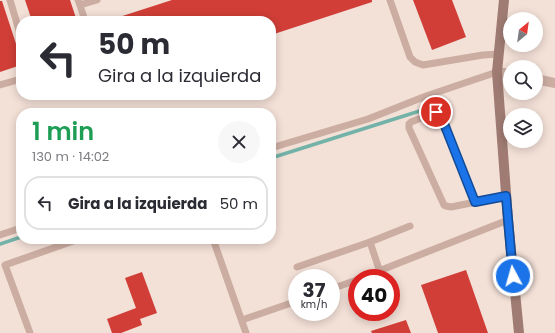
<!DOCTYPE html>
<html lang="es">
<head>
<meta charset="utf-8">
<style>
	body { margin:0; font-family:Poppins,sans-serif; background:#f7f7f7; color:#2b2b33; height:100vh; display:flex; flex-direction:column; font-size:15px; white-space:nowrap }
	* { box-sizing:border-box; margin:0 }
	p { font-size:13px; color:#7c7c81 }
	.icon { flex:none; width:22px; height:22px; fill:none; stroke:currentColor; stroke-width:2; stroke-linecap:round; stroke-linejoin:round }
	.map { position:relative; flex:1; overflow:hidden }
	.details { position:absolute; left:16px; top:108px; width:260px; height:136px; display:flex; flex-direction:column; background:#fff; border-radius:16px; box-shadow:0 2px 10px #0003 }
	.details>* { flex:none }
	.hud { position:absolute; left:16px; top:16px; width:260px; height:84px; border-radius:16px; box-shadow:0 2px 10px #0003; background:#fff; color:#2b2b33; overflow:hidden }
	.needle { width:26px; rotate:29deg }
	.fabs { position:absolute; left:503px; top:12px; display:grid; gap:8px }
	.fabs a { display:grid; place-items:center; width:40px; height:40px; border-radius:50%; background:#fff; box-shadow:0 2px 10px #0003; font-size:20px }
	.speed { position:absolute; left:288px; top:269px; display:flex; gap:8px; font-size:20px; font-weight:700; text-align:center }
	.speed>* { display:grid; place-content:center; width:52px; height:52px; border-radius:50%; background:#fff; box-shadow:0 2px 10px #0003; line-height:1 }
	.speed small { font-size:10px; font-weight:400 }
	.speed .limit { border:6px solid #d22; background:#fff; color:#111 }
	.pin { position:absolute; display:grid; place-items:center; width:34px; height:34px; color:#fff; margin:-17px; border:2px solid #fff; border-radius:50%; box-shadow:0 1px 4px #0007 }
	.me { position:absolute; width:44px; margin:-22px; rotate:354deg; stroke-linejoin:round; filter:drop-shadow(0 0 3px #0008) }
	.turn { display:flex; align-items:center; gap:14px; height:84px; padding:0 16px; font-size:18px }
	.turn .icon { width:52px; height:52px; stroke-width:2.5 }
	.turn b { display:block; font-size:28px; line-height:34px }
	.round { display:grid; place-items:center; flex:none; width:42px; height:42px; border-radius:21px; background:#f7f7f7 }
	.overview { display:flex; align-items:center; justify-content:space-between; height:68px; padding:0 16px }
	h1 { font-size:24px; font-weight:600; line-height:30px; color:#1e9e55 }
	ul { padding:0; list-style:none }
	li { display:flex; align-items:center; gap:12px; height:54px; margin:0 8px 6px; padding:0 8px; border:2px solid #e1e1e2; border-radius:16px }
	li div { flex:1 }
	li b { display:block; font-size:15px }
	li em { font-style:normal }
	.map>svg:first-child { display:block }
</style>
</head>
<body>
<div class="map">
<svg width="555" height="333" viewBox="0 0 555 333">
	<rect width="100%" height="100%" fill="#f3e0d7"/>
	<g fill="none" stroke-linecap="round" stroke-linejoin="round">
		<g stroke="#73b2a8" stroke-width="3.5">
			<path d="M 271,158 L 426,109"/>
			<path d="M 0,244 L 21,237"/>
		</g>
	</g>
	<g fill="#d03e37">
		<path d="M 25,0 L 70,0 L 77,21 L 32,21 Z"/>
		<path d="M 172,0 L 372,0 L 372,2 L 271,35 L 271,21 L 113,21 L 113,19 Z"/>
		<path d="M 413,0 L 452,0 L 466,37 L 432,50 Z"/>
		<path d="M 0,1 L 2,1 L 21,59 L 21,65 L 0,72 Z"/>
		<path d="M 466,270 L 488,333 L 438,333 L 421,285 Z"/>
		<path d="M 142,272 L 157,313 L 140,319 L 142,325 L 121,333 L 112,333 L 107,319 L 136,308 L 125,278 Z"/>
		<path d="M 406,320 L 411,333 L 372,333 L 371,331 Z"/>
	</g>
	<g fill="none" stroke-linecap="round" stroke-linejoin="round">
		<g stroke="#ccada2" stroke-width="7">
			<path d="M 10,0 L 21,37"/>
			<path d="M 78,0 L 80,5 L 97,0"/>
			<path d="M 390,0 L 410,57 L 415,62 L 423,65 L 483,55 L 498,54"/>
			<path d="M 80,5 L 85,21"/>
			<path d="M 0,85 L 21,79"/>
			<path d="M 271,148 L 368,119 L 426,96 L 497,72"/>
			<path d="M 475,202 L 439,114 L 436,112 L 411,122 L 409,124 L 409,128 L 444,205 L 446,206 L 451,207 L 506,196"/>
			<path d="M 0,235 L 21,228"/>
			<path d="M 213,239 L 246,333"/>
			<path d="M 370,242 L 380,272"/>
			<path d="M 297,267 L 370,242 L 410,226"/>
			<path d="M 361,278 L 508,220"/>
			<path d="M 331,289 L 357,280"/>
			<path d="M 242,320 L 297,301"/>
			<path d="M 30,333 L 5,265 L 79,239"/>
		</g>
		<g stroke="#ccada2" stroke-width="10">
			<path d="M 497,72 L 510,74"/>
			<path d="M 536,79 L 555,83"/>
		</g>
		<path stroke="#9f7b73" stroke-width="10" d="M 504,0 L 497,72 L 508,220 L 519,333"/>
	</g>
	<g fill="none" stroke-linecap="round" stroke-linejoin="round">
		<defs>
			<path id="route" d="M 436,112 L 441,116 L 475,202 L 506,196 L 513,276"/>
		</defs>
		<use href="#route" stroke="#114b97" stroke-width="10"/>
		<use href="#route" stroke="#1a73e8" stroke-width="7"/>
	</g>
</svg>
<div class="fabs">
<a><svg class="needle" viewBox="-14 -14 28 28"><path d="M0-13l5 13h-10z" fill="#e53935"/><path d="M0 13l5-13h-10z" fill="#7c7c81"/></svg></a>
<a><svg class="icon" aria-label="search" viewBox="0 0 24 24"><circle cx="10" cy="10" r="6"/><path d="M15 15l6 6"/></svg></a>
<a><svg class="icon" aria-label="layers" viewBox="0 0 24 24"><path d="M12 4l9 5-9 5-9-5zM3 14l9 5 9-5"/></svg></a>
</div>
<div class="speed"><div>37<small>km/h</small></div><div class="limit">40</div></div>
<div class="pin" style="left:436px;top:112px;background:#d93025"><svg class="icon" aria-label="arrive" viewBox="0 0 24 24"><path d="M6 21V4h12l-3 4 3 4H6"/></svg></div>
<svg class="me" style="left:513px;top:276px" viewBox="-20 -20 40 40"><circle r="17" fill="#1a73e8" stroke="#fff" stroke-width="3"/><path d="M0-11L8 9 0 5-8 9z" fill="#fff"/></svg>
<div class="hud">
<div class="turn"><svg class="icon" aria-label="left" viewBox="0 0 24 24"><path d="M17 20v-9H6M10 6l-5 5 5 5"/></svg><div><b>50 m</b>Gira a la izquierda</div></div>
</div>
<section class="details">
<div class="overview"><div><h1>1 min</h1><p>130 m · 14:02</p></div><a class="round"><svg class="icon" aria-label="close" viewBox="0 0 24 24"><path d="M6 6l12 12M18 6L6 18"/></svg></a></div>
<ul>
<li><svg class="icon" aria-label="left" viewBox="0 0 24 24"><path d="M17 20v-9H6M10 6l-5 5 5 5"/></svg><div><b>Gira a la izquierda</b></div><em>50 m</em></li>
</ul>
</section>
</div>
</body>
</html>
